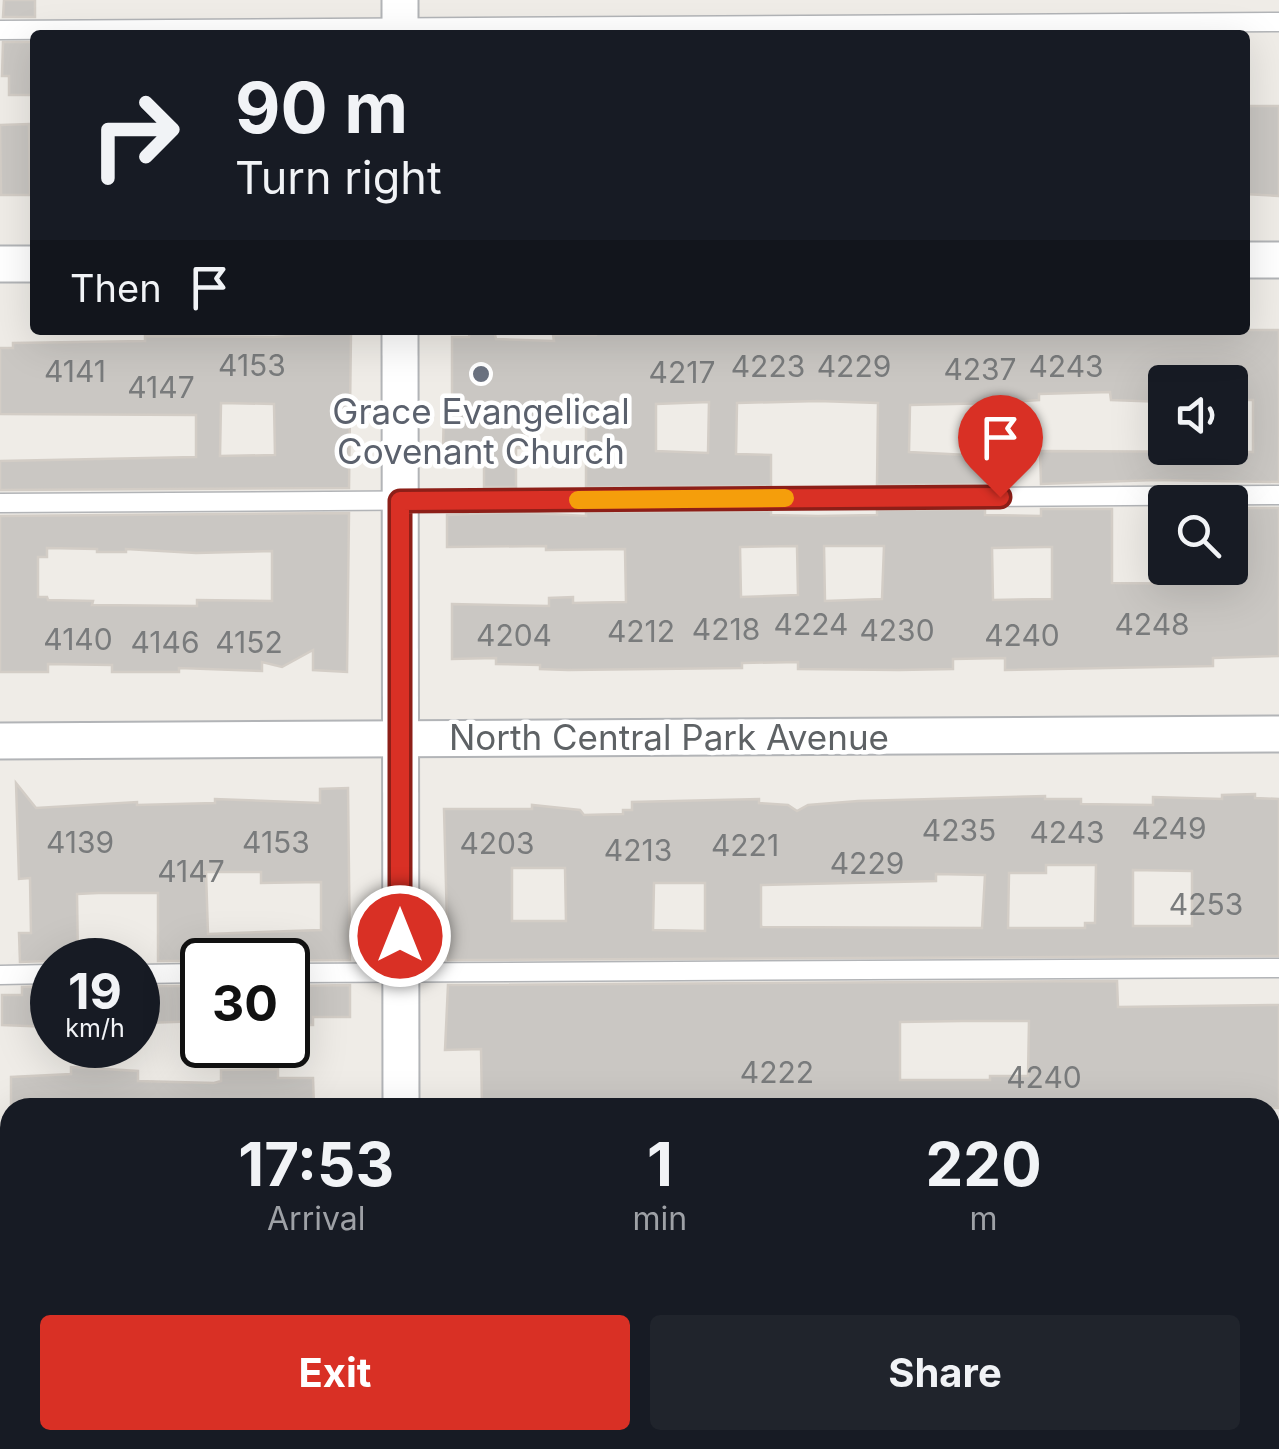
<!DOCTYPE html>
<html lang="en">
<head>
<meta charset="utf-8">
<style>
	body { margin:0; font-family:Inter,sans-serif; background:#20242c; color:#f1f3f6; height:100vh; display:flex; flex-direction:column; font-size:38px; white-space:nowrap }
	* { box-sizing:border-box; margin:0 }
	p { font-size:32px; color:#9ea1a6 }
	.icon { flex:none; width:55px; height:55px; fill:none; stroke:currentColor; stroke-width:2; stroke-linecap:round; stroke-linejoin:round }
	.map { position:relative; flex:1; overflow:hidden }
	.side { position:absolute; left:0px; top:1098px; width:1280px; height:352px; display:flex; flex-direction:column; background:#171b24; border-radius:30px 30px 0 0; box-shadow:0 10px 40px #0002 }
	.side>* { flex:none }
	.top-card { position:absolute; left:30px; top:30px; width:1220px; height:305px; border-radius:10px; box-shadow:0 10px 40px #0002; background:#171b24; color:#f1f3f6; overflow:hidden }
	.fabs { position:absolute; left:1148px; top:365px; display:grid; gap:20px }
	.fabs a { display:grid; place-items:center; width:100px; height:100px; border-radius:10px; background:#171b24; box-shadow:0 10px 40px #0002; font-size:50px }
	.speed { position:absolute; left:30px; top:938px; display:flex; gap:20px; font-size:50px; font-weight:700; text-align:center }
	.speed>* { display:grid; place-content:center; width:130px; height:130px; border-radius:50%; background:#171b24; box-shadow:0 10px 40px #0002; line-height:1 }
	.speed small { font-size:25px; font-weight:400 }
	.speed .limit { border:5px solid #111; border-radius:15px; background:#fff; color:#111 }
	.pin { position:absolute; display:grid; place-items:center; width:85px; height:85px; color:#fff; margin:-102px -42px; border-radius:50% 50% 50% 0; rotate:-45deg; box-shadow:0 0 10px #0007 }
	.pin .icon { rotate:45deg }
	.me { position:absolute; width:110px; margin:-55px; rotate:0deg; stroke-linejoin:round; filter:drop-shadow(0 0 8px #0008) }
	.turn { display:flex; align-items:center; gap:35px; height:210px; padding:0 40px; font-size:45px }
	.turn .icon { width:130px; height:130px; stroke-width:2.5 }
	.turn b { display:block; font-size:70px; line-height:85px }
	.then { display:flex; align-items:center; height:95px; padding:0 40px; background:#0003; gap:20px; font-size:38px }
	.eta { display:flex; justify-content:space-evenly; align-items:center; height:170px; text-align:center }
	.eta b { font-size:60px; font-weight:700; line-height:70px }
	.primary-button { display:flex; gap:20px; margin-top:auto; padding:20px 40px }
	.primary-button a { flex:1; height:115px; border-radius:10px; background:#d93025; color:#fff; font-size:40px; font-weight:700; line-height:115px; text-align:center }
	.primary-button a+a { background:#20242c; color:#f1f3f6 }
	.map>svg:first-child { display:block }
</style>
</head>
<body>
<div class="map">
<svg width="1279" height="1449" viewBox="0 0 1279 1449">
	<rect width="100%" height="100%" fill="#efece7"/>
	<path fill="#dfdbd5" d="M 1270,1254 L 1279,1254 L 1279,1449 L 843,1449 L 843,1440 L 1270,1440 Z"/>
	<g fill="#cac7c3" stroke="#d3cdc6" stroke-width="2.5" fill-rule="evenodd">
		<path d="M 4,0 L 35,0 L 35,17 L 3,17 Z"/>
		<path d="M 3,42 L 35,42 L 35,95 L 9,95 L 9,76 L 2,76 Z"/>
		<path d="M 1245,106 L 1279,106 L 1279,196 L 1245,194 Z"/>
		<path d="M 29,124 L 30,195 L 1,195 L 0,125 Z"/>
		<path d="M 470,330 L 494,330 L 496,339 L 554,341 L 553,335 L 596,335 L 599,331 L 679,334 L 952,330 L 952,334 L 1007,333 L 1007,330 L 1279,330 L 1279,482 L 1156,480 L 1041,484 L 1040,451 L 1253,452 L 1253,400 L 1235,400 L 1230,382 L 1165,382 L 1165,402 L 1111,400 L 1110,392 L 1039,394 L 1039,400 L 996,403 L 910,405 L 909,452 L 986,456 L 986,484 L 877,485 L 878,403 L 818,401 L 737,403 L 736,454 L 771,455 L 771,486 L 586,487 L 586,421 L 525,422 L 524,448 L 516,448 L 516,487 L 484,487 L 484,450 L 443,449 L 444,409 L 452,409 L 452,337 L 469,337 ZM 709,402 L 708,453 L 656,451 L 656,404 Z"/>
		<path d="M 351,332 L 349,488 L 0,490 L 0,461 L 196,457 L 196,415 L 0,414 L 0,348 L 13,348 L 13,343 L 145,341 L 145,336 L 274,337 ZM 221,403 L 274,404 L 275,455 L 220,456 Z"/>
		<path d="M 1230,508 L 1279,508 L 1279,656 L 1213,658 L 1213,666 L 1005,670 L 1005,658 L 953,659 L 953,669 L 899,670 L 798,669 L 798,662 L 742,663 L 742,668 L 568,670 L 540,669 L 540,665 L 496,664 L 496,658 L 452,659 L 452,604 L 549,606 L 549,598 L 573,597 L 573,603 L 626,602 L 625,549 L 546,550 L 546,546 L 447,547 L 447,515 L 515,512 L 586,516 L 586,512 L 771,511 L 771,515 L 818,516 L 877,515 L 877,510 L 985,509 L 985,515 L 1041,516 L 1041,509 L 1112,509 L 1112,583 L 1222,584 L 1230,582 ZM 797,546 L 798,595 L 741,597 L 740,547 ZM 824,546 L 884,546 L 882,599 L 825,601 ZM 1044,547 L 1052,547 L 1052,599 L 993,600 L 992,548 Z"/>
		<path d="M 349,513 L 347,672 L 313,670 L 313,650 L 282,667 L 262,662 L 262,671 L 179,668 L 179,672 L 112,672 L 112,665 L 48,664 L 48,672 L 0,672 L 0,516 ZM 47,548 L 97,549 L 97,552 L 126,552 L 126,549 L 196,553 L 272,551 L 272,601 L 197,600 L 197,606 L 92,605 L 93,601 L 48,600 L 47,597 L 38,597 L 38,557 L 47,557 Z"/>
		<path d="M 16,783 L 36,808 L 137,802 L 137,805 L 215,803 L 215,799 L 320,803 L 320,789 L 348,788 L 350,960 L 158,961 L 158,893 L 98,893 L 77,894 L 78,960 L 20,962 L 19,933 L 31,933 L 30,878 L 19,879 ZM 206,872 L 261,872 L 261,883 L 321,882 L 321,930 L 208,934 Z"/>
		<path d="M 1255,794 L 1255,798 L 1279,799 L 1279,956 L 448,960 L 444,809 L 532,809 L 532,805 L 580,810 L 584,815 L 623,814 L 623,810 L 632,810 L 632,802 L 759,799 L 759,803 L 788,805 L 797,811 L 808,805 L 858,801 L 1045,796 L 1045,799 L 1081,799 L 1081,804 L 1153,805 L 1153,797 L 1222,799 L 1222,795 ZM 1046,865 L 1096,865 L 1095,923 L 1085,923 L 1085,928 L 1008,928 L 1009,873 L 1046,873 ZM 512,868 L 565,868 L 566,921 L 512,921 ZM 1133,870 L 1192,871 L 1192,926 L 1133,926 ZM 936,874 L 985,875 L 982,928 L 761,927 L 761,885 L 936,881 ZM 654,883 L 705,883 L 705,931 L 653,930 Z"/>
		<path d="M 1117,981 L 1118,1007 L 1279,1005 L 1279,1108 L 482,1108 L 481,1049 L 445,1050 L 448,985 ZM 961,1021 L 1029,1021 L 1028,1076 L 990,1076 L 990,1080 L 900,1080 L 900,1022 Z"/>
		<path d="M 52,986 L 52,1027 L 2,1025 L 2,995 L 22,995 L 22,987 Z"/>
		<path d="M 202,986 L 202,1021 L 145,1023 L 144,993 L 158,993 L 158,986 Z"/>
		<path d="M 288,986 L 350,985 L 350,1017 L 313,1017 L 313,1025 L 288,1025 Z"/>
		<path d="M 71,1067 L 138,1071 L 138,1081 L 214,1083 L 221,1081 L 221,1070 L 278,1069 L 278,1078 L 313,1078 L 314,1108 L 11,1108 L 11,1077 L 71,1074 Z"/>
	</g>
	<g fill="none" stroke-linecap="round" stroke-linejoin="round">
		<defs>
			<g id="service">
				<path d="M 0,30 L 1279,22"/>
				<path d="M 0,503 L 1279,495"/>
				<path d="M 288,973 L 1279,968"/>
				<path d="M 138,974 L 202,973"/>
				<path d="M 0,975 L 52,974"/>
				<path d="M 0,1447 L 829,1443 L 829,1440"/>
			</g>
			<g id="minor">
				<path d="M 400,0 L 400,35"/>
				<path d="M 1245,260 L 1279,260"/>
				<path d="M 0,264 L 35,264"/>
				<path d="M 400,330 L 401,1108"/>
				<path d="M 0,741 L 1279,734"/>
				<path d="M 1270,1204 L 1279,1204"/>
				<path d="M 0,1210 L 10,1210"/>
				<path d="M 402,1440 L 402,1449"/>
			</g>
		</defs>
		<use href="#service" stroke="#b2b4b7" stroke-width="21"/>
		<use href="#minor" stroke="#b2b4b7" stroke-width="39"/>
		<use href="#service" stroke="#fff" stroke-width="18"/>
		<use href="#minor" stroke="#fff" stroke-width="35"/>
	</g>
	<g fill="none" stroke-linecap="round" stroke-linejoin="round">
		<defs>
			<path id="route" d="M 400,936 L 400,501 L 1000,497"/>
		</defs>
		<use href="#route" stroke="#8d1f18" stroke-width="25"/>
		<use href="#route" stroke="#d93025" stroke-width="18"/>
		<path stroke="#f59e0b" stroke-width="18" d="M 578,500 L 785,498"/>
	</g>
	<circle fill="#6b7280" stroke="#fff" stroke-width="4" cx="481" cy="374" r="10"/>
	<g text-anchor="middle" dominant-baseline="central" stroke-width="9" stroke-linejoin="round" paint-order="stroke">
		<g font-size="30" fill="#797b7c">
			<text x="252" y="365">4153</text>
			<text x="768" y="366">4223</text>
			<text x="854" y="366">4229</text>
			<text x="1066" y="366">4243</text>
			<text x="980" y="369">4237</text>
			<text x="75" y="371">4141</text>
			<text x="682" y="372">4217</text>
			<text x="161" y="387">4147</text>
			<text x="811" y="624">4224</text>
			<text x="1152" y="624">4248</text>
			<text x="726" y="629">4218</text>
			<text x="897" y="630">4230</text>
			<text x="641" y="631">4212</text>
			<text x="514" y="635">4204</text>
			<text x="1022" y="635">4240</text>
			<text x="78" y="639">4140</text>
			<text x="165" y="642">4146</text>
			<text x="249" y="642">4152</text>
			<text x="1169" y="828">4249</text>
			<text x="959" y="830">4235</text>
			<text x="1067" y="832">4243</text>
			<text x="80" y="842">4139</text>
			<text x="276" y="842">4153</text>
			<text x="497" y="843">4203</text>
			<text x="745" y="845">4221</text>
			<text x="638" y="850">4213</text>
			<text x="867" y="863">4229</text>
			<text x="191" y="871">4147</text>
			<text x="1206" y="904">4253</text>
			<text x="777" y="1072">4222</text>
			<text x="1044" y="1077">4240</text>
		</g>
		<g font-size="35" fill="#5b616d" stroke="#fff">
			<text x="481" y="411">Grace Evangelical<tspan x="481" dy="40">Covenant Church</tspan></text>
		</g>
		<g font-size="35" fill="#5e6265" stroke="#fff">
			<text x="669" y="737">North Central Park Avenue</text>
		</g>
	</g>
</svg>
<div class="fabs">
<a><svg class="icon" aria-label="sound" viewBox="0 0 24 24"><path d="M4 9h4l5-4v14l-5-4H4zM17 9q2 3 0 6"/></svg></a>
<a><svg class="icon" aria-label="search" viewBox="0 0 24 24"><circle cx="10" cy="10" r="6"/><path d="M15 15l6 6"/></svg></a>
</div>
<div class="speed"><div>19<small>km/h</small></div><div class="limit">30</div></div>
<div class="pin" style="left:1000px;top:497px;background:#d93025"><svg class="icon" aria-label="arrive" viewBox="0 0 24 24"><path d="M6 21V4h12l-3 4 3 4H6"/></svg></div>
<svg class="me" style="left:400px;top:936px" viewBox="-20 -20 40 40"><circle r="17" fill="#d93025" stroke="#fff" stroke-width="3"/><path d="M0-11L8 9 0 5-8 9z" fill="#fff"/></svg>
<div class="top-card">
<div class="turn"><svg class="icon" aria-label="right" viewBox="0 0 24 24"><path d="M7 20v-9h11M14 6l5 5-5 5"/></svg><div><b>90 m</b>Turn right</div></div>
<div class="then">Then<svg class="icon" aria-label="arrive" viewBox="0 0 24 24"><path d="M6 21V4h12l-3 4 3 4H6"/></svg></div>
</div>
<section class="side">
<div class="eta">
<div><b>17:53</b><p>Arrival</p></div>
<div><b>1</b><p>min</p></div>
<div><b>220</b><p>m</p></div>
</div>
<div class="primary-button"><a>Exit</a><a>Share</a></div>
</section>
</div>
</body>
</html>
